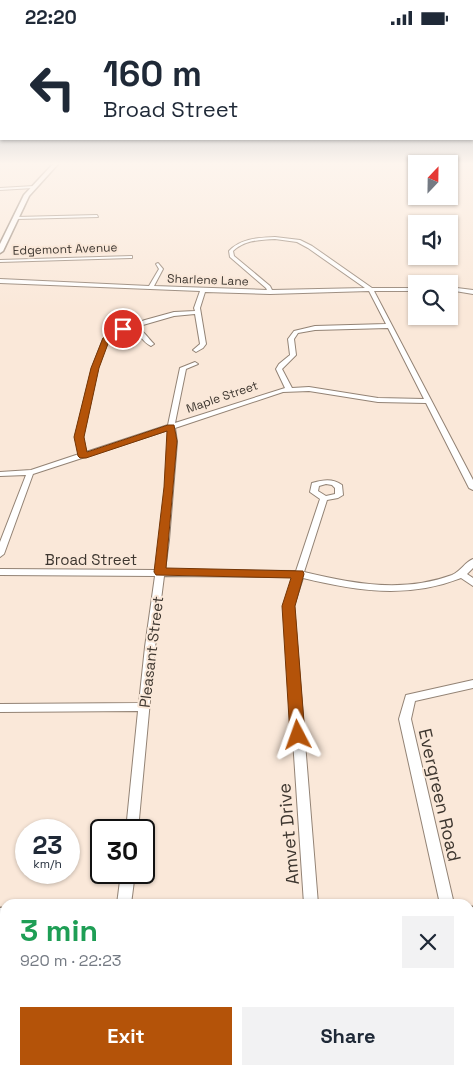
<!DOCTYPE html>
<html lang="en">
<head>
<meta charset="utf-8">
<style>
	body { margin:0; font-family:"Space Grotesk",sans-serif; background:#f2f2f3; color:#1f2937; height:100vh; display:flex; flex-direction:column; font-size:19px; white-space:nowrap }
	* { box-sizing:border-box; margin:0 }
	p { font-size:16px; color:#747a83 }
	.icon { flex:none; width:28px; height:28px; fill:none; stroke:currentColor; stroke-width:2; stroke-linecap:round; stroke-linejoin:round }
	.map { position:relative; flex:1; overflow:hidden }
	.panel { position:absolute; left:0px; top:864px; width:474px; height:176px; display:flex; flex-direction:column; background:#fff; border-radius:15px 15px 0 0; box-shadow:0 1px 4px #0004 }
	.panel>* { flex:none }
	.hud { position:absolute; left:0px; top:0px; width:474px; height:105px; box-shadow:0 1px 4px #0004; background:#fff; color:#1f2937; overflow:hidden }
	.needle { width:32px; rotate:22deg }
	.buttons { position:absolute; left:408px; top:120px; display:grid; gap:10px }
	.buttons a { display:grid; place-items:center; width:50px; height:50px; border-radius:0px; background:#fff; box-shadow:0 1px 4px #0004; font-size:25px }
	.speed { position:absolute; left:15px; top:784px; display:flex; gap:10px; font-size:25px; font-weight:700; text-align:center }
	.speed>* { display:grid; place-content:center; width:65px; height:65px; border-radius:50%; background:#fff; box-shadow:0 1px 4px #0004; line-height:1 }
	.speed small { font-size:12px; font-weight:400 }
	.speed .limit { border:2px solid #111; border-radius:8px; background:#fff; color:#111 }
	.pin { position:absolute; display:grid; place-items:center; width:42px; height:42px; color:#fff; margin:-21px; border:2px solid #fff; border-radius:50%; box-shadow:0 1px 5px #0007 }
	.me { position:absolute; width:55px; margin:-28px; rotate:356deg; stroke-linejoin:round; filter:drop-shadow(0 0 4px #0008) }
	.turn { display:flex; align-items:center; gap:18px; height:105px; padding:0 20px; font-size:22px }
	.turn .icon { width:65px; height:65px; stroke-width:2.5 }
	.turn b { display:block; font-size:35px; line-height:42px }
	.round { display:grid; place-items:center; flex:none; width:52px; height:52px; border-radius:0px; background:#f2f2f3 }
	.summary { display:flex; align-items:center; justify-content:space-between; height:85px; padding:0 20px }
	h1 { font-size:30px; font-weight:700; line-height:38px; color:#1e9e55 }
	.action { display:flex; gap:10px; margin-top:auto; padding:10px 20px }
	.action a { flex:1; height:58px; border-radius:0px; background:#b45309; color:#fff; font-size:20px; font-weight:700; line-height:58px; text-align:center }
	.action a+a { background:#f2f2f3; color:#1f2937 }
	.status { display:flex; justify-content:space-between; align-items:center; height:35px; padding:0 25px; background:#fff; direction:ltr }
	.status svg { height:14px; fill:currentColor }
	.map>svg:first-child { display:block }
</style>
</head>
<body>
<div class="status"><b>22:20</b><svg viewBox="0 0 49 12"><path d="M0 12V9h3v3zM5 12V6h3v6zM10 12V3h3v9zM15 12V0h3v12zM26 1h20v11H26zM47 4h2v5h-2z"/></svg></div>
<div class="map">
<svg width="473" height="1039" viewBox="0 0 473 1039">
	<rect width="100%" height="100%" fill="#fae8d9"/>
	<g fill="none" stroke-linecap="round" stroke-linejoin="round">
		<defs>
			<g id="street">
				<path d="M 34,151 L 33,153 L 0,155 L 0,153 Z"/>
				<path d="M 97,180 L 98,182 L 16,184 L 14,183 L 16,182 Z"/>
				<path d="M 275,202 L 300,205 L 312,211 L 372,253 L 416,253 L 416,256 L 374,256 L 473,445 L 473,455 L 469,453 L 426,368 L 378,367 L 309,356 L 283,357 L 175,393 L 177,407 L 169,505 L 165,535 L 296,536 L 320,464 L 310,457 L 312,448 C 323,445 332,443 342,450 L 343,460 L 338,463 L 327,465 L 304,537 C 354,549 403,558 452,540 C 461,536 465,527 473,524 L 473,533 L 467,539 L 473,543 L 473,551 L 461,543 C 407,564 357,556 303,543 L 294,571 L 318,869 L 304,869 L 284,571 L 294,542 L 164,541 L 155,612 L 138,795 L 126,795 L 138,676 L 0,677 L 0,669 L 139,668 L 145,612 L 155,541 L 0,540 L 0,534 L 156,535 L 161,505 L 169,407 L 168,395 L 33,439 L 4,519 L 0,522 L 0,507 L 26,440 L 0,441 L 0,437 L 31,435 L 79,419 L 75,402 L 92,333 L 103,304 L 117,295 L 145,285 L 174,277 L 195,276 L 194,273 L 200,256 L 0,248 L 0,244 L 149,251 L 159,234 L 156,229 L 158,228 L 163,234 L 154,251 L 267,255 L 266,253 L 230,222 L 229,216 C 241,203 258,203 275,202 ZM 275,204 L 297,207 L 308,213 L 365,253 L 272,255 L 270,251 L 234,221 L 233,216 C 245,205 259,205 275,204 ZM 369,256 L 386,289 L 315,291 L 294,296 L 288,304 L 290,320 L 279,329 L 276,334 L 285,353 L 175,388 L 186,334 L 198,329 L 195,327 L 180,333 L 168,390 L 86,417 L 83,402 L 98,333 L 108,306 L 121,297 L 131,293 C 140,298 142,307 151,311 L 154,309 C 148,303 144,296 136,292 L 174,281 L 195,279 L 200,309 L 193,315 L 196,317 L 203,313 L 206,309 L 200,273 L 205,257 L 270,259 ZM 388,293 L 424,364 L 378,363 L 309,352 L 292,353 L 282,334 L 296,320 L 294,304 L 298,298 L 315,295 ZM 326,449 L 332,450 L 335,453 L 335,459 L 326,461 L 318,456 L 319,451 Z"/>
				<path d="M 132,221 L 132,223 L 130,223 L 0,227 L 0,225 Z"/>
				<path d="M 449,252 L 473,255 L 473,259 L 449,255 Z"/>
				<path d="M 473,645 L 473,653 L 415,666 L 411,684 L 454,869 L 440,869 L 399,684 L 406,660 Z"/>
				<path d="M 121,838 L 135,838 L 131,869 L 117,869 Z"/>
				<path d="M 96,1035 L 112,1035 L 111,1039 L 95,1039 Z"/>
				<path d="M 381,1035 L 397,1035 L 398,1039 L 382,1039 Z"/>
			</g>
			<g id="secondary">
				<path d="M 53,129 L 58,129 L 29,161 L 3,216 L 0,218 L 0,209 L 24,160 Z"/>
				<rect x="469" y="872" width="4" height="20"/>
				<rect x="0" y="873" width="5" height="20"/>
			</g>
		</defs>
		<use href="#street" stroke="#938375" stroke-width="2"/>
		<use href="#secondary" stroke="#938375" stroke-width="3"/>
		<use href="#street" fill="#fff" fill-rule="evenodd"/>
		<use href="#secondary" fill="#fff" fill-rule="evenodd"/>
	</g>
	<linearGradient id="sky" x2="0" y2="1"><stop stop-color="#91a1b0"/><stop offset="0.47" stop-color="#fdf5ee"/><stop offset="1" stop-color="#fdf5ee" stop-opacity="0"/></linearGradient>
	<rect width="473" height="274" fill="url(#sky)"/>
	<path fill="#b45309" stroke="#753606" d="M 121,292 L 127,294 L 109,306 L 99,333 L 84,402 L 87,417 L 168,390 L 174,390 L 177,406 L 166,533 L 303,536 L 304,539 L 295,571 L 305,700 L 303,704 L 298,706 L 292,704 L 290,700 L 282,571 L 291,543 L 156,540 L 154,537 L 164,452 L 167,396 L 86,423 L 80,423 L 78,421 L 74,402 L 91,333 L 103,303 Z"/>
	<g text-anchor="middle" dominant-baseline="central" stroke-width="4" stroke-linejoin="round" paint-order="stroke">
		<g font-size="12" fill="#3e3730" stroke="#fae8d9">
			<text transform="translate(65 214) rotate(-2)">Edgemont Avenue</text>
			<text transform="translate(208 245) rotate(2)">Sharlene Lane</text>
			<text transform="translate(222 362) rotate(-19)">Maple Street</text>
		</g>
		<g font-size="15" fill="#3e3730" stroke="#fae8d9">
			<text x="91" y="524">Broad Street</text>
			<text transform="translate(151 617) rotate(-83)">Pleasant Street</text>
		</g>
		<g font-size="18" fill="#3e3730" stroke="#fae8d9">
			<text transform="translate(440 760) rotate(77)">Evergreen Road</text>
			<text transform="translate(288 799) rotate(-95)">Amvet Drive</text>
		</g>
	</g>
</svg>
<div class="buttons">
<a><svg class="needle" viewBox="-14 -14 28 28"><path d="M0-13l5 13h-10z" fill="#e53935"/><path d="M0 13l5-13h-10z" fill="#747a83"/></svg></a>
<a><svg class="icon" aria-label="sound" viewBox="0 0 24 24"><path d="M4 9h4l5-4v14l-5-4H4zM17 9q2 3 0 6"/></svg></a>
<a><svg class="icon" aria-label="search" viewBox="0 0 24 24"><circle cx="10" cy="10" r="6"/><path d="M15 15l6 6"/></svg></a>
</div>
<div class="speed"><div>23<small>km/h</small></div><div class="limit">30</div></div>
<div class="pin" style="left:123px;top:294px;background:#d93025"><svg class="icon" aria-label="arrive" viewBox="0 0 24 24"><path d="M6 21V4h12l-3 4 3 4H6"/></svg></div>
<svg class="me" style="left:298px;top:700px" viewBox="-20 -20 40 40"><path d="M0-17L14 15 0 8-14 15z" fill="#b45309" stroke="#fff" stroke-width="4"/></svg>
<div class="hud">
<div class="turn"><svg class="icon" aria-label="left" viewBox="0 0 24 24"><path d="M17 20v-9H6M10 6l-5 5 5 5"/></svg><div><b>160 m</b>Broad Street</div></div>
</div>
<section class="panel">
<div class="summary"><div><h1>3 min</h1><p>920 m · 22:23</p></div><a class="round"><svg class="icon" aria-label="close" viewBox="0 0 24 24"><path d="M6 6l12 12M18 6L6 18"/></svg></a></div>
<div class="action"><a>Exit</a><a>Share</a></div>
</section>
</div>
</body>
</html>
